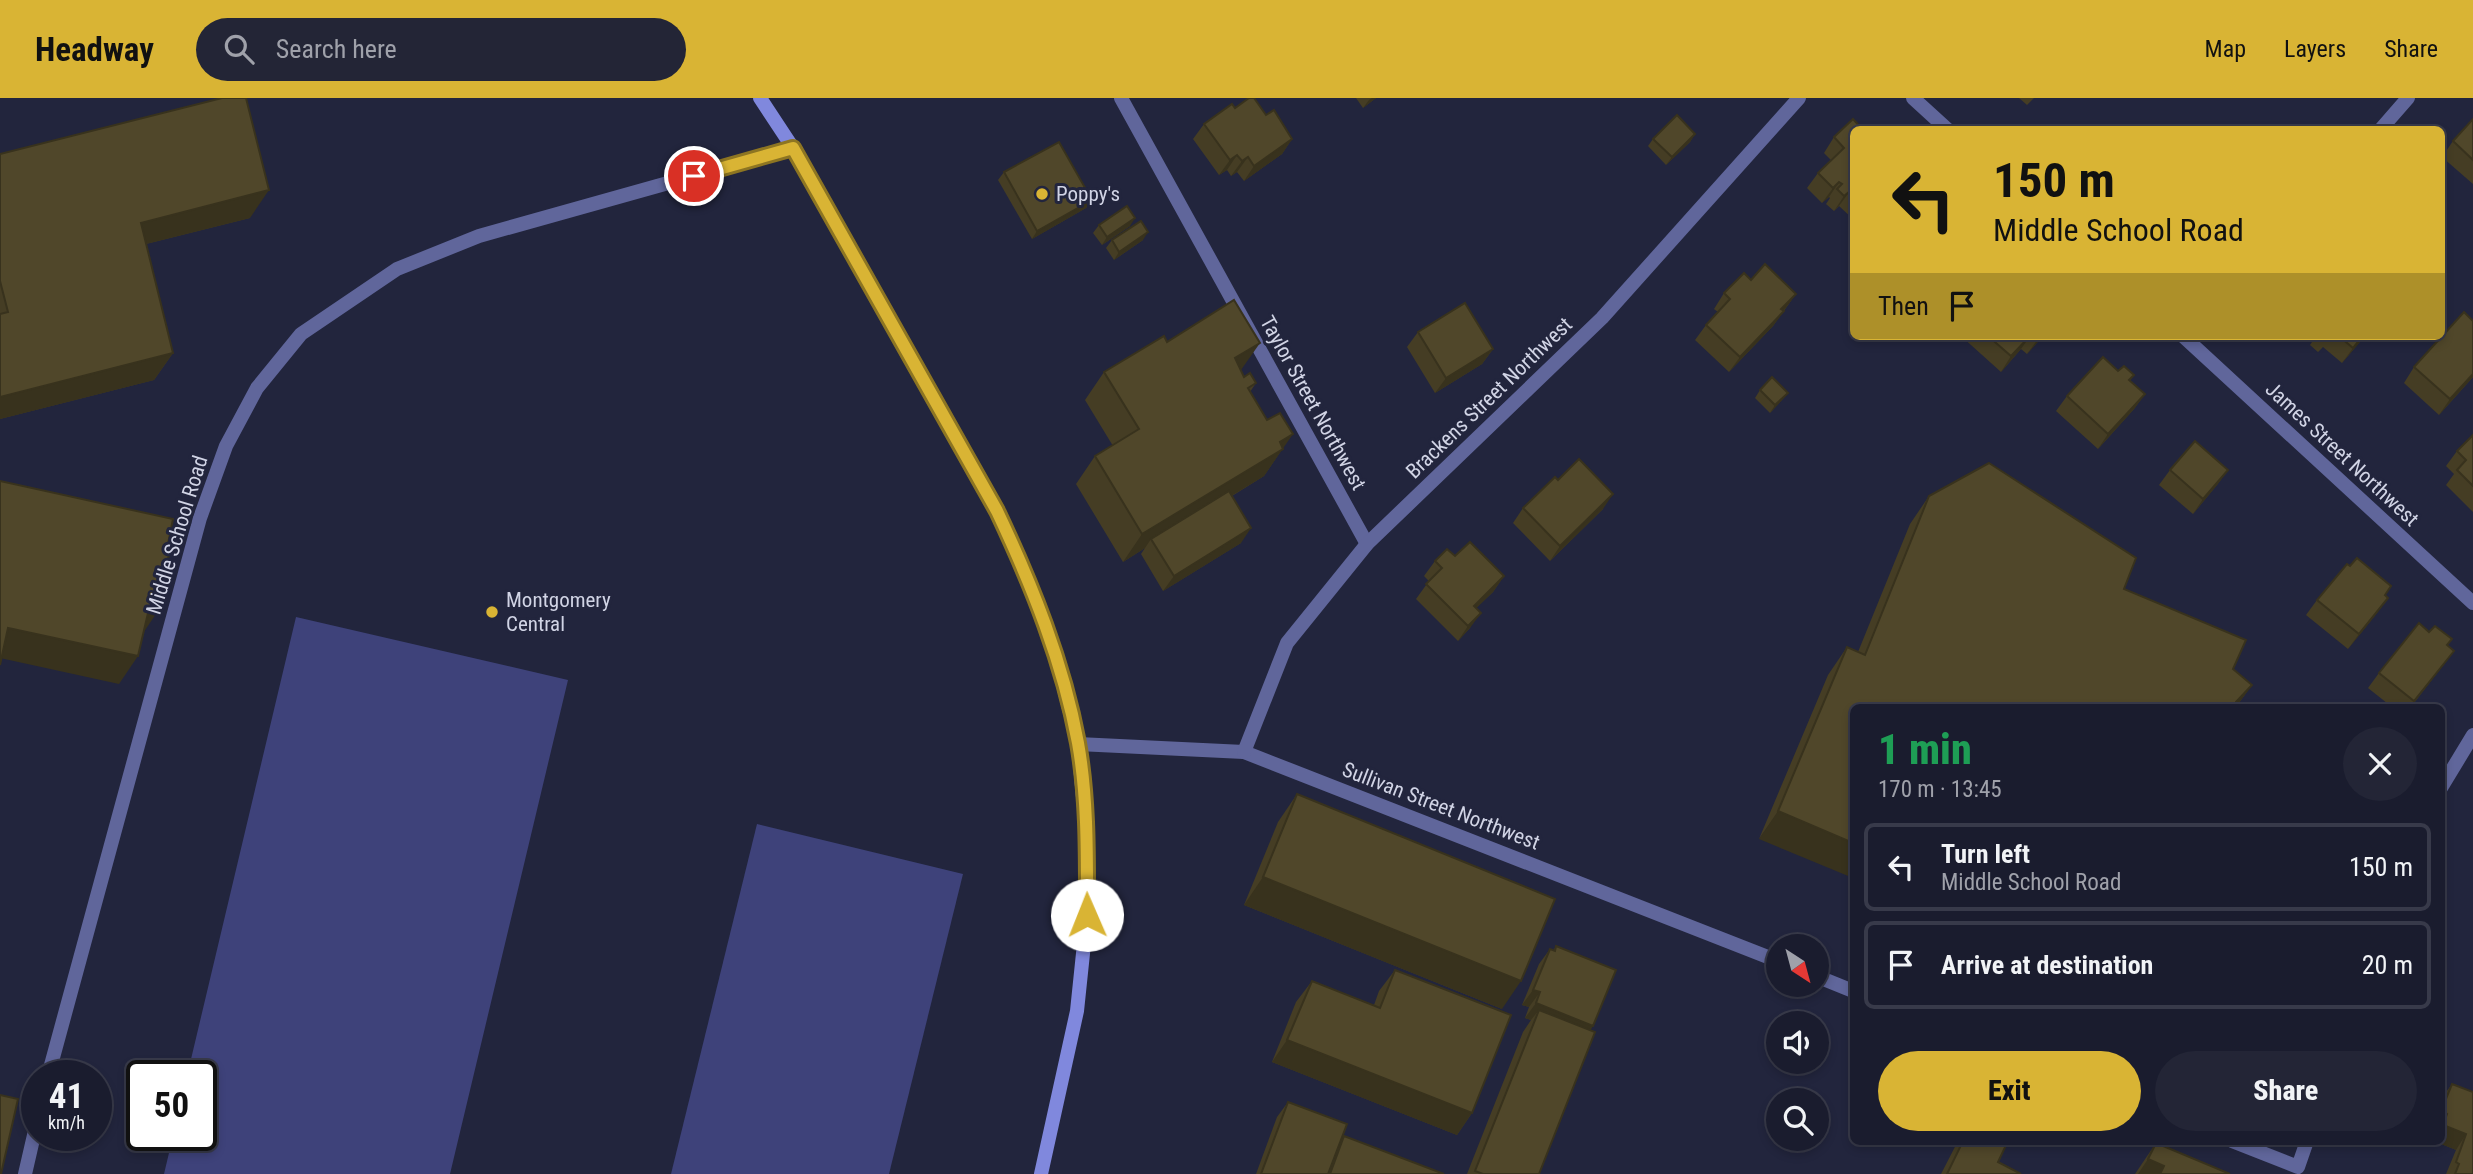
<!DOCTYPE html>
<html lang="en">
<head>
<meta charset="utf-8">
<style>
	body { margin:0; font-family:"Roboto Condensed",sans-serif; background:#232536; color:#f1f3f6; height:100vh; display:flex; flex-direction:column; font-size:26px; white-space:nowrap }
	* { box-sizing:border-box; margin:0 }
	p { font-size:23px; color:#9fa1aa }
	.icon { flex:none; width:38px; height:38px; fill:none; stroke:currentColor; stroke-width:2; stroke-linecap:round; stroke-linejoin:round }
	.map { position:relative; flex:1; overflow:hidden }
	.details { position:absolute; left:1850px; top:606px; width:595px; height:441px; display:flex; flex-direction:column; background:#1a1c2e; border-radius:10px; box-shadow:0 4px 10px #0003,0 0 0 2px #383a4a }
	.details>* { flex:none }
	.hud { position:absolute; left:1850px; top:28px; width:595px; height:214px; border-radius:10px; box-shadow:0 4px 10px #0003,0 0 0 2px #383a4a; background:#d9b434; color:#111; overflow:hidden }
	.needle { width:46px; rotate:144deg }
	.controls { position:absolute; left:1766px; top:836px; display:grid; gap:14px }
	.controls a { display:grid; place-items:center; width:63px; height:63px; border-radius:50%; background:#1a1c2e; box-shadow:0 4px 10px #0003,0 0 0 2px #383a4a; font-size:35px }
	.speed { position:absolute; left:21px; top:962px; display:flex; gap:14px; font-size:35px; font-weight:700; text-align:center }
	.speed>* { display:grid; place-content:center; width:91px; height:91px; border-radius:50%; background:#1a1c2e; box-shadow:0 4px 10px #0003,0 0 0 2px #383a4a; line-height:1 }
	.speed small { font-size:18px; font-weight:400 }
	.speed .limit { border:4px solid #111; border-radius:10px; background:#fff; color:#111 }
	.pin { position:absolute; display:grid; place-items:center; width:60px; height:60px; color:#fff; margin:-30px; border:4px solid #fff; border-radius:50%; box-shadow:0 2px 7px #0007 }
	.me { position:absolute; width:77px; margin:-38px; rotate:359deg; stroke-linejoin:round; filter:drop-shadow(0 0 5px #0008) }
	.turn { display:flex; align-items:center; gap:24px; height:147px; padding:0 28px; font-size:32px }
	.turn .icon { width:91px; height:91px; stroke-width:2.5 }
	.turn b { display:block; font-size:49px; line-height:60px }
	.then { display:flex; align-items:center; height:66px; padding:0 28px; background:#0003; gap:14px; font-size:26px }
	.round { display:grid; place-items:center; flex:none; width:74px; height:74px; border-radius:37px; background:#232536 }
	.summary { display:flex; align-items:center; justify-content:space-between; height:119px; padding:0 28px }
	h1 { font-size:42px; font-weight:800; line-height:52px; color:#1e9e55 }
	.cta { display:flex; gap:14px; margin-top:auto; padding:14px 28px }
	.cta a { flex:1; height:80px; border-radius:42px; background:#d9b434; color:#111; font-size:28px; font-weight:800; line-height:80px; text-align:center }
	.cta a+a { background:#232536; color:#f1f3f6 }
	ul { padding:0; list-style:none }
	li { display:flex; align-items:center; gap:21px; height:88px; margin:0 14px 10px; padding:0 14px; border:4px solid #383a4a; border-radius:10px }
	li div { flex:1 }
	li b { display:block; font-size:26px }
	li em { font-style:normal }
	header { display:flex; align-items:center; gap:42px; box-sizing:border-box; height:98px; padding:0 35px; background:#d9b434; color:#111 }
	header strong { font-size:33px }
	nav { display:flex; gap:38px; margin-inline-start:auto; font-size:24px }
	.search { width:490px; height:63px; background:#232536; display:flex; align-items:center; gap:18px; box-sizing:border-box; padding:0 24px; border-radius:38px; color:#9fa1aa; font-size:26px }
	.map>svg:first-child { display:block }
</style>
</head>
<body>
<header>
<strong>Headway</strong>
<div class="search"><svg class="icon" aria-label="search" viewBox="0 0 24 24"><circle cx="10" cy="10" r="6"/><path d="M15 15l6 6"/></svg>Search here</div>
<nav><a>Map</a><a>Layers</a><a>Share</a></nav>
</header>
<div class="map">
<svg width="2473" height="1076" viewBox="0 0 2473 1076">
	<rect width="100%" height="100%" fill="#22253d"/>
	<g fill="#3e427a">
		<path d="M 296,519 L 568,582 L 450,1076 L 164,1076 L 173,1038 L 201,1038 L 201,978 L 187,978 Z"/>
		<path d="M 757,726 L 963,776 L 889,1076 L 671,1076 Z"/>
	</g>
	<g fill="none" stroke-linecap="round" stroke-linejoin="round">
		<g stroke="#60669b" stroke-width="14">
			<path d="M 48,978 L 200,420 L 226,348 L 257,290 L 301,236 L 397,171 L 479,138 L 793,50"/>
			<path d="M 25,1076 L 37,1024"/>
		</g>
		<g stroke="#60669b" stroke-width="14">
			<path d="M 1121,0 L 1367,446"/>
			<path d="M 1913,0 L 1948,32"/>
			<path d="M 2380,32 L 2408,0"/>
			<path d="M 2183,238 L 2473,505"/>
			<path d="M 1078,646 L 1244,654 L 1778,863"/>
			<path d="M 1244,654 L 1287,545 L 1367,446 L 1602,220 L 1799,0"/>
			<path d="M 2441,690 L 2473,637"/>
			<path d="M 1816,878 L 1853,893"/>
			<path d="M 2232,1043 L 2298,1069 L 2307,1043"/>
		</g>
		<path stroke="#8088dd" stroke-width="14" d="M 760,0 L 793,50 L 997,413 L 1023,469 L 1055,555 L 1078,646 L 1086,731 L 1087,817 L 1077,913 L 1041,1076"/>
	</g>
	<g fill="#453d24">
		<path d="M 1356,0 L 1376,0 L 1363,10 Z"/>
		<path d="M 2019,0 L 2034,0 L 2027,7 Z"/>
		<path d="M 1235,10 L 1266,17 L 1292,41 L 1282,56 L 1244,83 L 1237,74 L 1231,78 L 1227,72 L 1219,77 L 1193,41 L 1204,26 Z"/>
		<path d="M 2473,21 L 2473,86 L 2442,59 L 2453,43 Z"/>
		<path d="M 1853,32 L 1853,121 L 1839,108 L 1834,113 L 1826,106 L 1830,100 L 1829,99 L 1822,105 L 1807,90 L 1818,75 L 1831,62 L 1824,55 L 1834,39 Z"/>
		<path d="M 1695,36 L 1690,44 L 1666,67 L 1648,48 L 1653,41 Z"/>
		<path d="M 0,56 L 250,120 L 146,146 L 173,255 L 154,282 L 0,321 Z"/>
		<path d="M 1004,74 L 1092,102 L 1086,110 L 1032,141 L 998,82 Z"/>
		<path d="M 1099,127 L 1130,128 L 1102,147 L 1093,135 Z"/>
		<path d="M 1112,142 L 1143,142 L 1114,162 L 1106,150 Z"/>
		<path d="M 1751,182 L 1796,196 L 1773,228 L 1729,274 L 1695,242 L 1706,227 L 1718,214 L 1714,211 L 1724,195 Z"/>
		<path d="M 1418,234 L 1493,251 L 1482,266 L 1435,295 L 1407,249 Z"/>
		<path d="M 1961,238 L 2043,238 L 2027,256 L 2021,251 L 2001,274 Z"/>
		<path d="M 2312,238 L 2365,238 L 2342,265 L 2323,249 L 2318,254 L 2310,247 L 2314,241 Z"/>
		<path d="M 1167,244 L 1241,272 L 1244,279 L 1256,285 L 1250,294 L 1283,350 L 1264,378 L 1232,398 L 1241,445 L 1163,493 L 1141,456 L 1145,450 L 1123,464 L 1076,386 L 1095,358 L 1113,348 L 1085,302 L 1104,274 Z"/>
		<path d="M 2414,269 L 2473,279 L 2439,317 L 2404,285 Z"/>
		<path d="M 2118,273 L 2134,277 L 2130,283 L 2145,296 L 2134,311 L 2098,351 L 2056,313 L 2067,298 Z"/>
		<path d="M 1760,292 L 1788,295 L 1782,302 L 1770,315 L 1755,300 Z"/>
		<path d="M 2473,337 L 2473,414 L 2446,387 L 2454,376 L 2446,368 L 2457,353 Z"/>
		<path d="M 2170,372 L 2228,372 L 2217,387 L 2193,416 L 2159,387 Z"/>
		<path d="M 1558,382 L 1603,411 L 1550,463 L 1513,425 L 1523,410 Z"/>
		<path d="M 1929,398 L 2124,491 L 2233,571 L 2252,587 L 2236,609 L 1853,609 L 1759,741 L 1828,577 L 1847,549 L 1858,554 L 1910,426 Z"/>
		<path d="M 1455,458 L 1504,478 L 1493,494 L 1476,510 L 1470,530 L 1458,543 L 1416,501 L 1429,483 L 1424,478 L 1435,463 Z"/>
		<path d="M 2350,468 L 2385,497 L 2377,515 L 2348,551 L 2306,517 L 2317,502 Z"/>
		<path d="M 2429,534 L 2452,541 L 2447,548 L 2454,553 L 2411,609 L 2392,609 L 2368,590 L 2379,575 Z"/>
		<path d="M 1297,696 L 1502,911 L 1244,807 L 1278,724 Z"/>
		<path d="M 1556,848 L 1593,928 L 1590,932 L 1539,1076 L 1467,1076 L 1523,934 L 1531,922 L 1525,920 L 1529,909 L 1522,907 L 1539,866 L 1550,851 L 1553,853 Z"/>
		<path d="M 1395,872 L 1472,1015 L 1457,1037 L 1272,964 L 1296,904 L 1312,883 L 1374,907 L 1379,893 Z"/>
		<path d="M 2452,986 L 2473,994 L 2473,1076 L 2446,1076 L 2456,1052 L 2434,1043 L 2441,1043 L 2441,1001 Z"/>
		<path d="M 1288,1004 L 1339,1046 L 1344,1038 L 1444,1076 L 1256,1076 L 1277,1019 Z"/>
		<path d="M 1958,1043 L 2008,1043 L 1998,1064 L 2021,1076 L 1941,1076 Z"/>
		<path d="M 2156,1045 L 2230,1076 L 2135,1076 Z"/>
	</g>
	<g fill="#38321d">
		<path d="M 1372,0 L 1376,0 L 1363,10 L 1369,2 Z"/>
		<path d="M 1695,36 L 1690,44 L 1666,67 L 1672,59 Z"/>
		<path d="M 1292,41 L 1282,56 L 1244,83 L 1254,68 Z"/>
		<path d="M 1237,57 L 1227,72 L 1219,77 L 1230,62 Z"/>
		<path d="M 1248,59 L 1237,74 L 1231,78 L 1242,63 Z"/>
		<path d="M 1839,84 L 1829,99 L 1822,105 L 1833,90 Z"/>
		<path d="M 269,92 L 250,120 L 122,152 L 141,125 Z"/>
		<path d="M 1850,93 L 1839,108 L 1834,113 L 1844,98 Z"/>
		<path d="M 1092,102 L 1086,110 L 1032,141 L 1037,133 Z"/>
		<path d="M 1135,120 L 1130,128 L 1102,147 L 1107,139 Z"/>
		<path d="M 1148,134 L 1143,142 L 1114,162 L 1119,154 Z"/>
		<path d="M 1796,196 L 1785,211 L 1771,226 L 1781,211 Z"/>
		<path d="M 1784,213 L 1773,228 L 1729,274 L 1740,259 Z"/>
		<path d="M 2030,238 L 2021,251 L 2001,274 L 2011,258 Z"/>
		<path d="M 2040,238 L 2043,238 L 2027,256 L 2038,241 Z"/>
		<path d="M 2363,238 L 2365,238 L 2342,265 L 2353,250 Z"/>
		<path d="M 1260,245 L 1241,272 L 1235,260 Z"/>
		<path d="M 1493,251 L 1482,266 L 1435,295 L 1446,280 Z"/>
		<path d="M 173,255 L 154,282 L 0,321 L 0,299 Z"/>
		<path d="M 2473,276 L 2473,279 L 2439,317 L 2450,301 Z"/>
		<path d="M 1788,295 L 1782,302 L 1770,315 L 1775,307 Z"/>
		<path d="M 2145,296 L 2134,311 L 2098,351 L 2108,336 Z"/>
		<path d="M 1293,336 L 1264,378 L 1154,445 L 1151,441 L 1145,450 L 1123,464 L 1142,436 Z"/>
		<path d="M 2228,372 L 2217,387 L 2193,416 L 2203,401 Z"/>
		<path d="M 1613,396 L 1603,411 L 1550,463 L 1560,448 Z"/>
		<path d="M 1251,430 L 1241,445 L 1163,493 L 1174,478 Z"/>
		<path d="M 1504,478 L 1493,494 L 1463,523 L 1474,508 Z"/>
		<path d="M 2388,500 L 2377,515 L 2348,551 L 2359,536 Z"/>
		<path d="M 148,515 L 156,516 L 137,544 Z"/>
		<path d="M 1481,515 L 1470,530 L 1458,543 L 1468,528 Z"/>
		<path d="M 8,530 L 138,558 L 119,586 L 0,560 Z"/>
		<path d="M 2454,553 L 2443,568 L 2410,609 L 2414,603 Z"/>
		<path d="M 2252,587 L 2236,609 L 2233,609 L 2236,604 Z"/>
		<path d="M 1778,713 L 1853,745 L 1853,780 L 1759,741 Z"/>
		<path d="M 1263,779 L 1521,883 L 1502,911 L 1244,807 Z"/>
		<path d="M 1533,892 L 1540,894 L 1529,909 L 1522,907 Z"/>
		<path d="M 1536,905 L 1593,928 L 1583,943 L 1539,912 L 1531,922 L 1525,920 Z"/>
		<path d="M 1287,942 L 1472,1015 L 1457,1037 L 1272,964 Z"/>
		<path d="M 2443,1027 L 2466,1036 L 2456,1052 L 2434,1043 L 2441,1043 L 2441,1029 Z"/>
		<path d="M 2148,1061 L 2164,1068 L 2159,1076 L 2138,1076 Z"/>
	</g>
	<g fill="#50472a" stroke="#38321d" stroke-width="2">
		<path d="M 222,0 L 246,0 L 269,92 L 141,125 L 173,255 L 0,299 L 0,216 L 8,214 L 0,183 L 0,56 Z"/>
		<path d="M 1249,0 L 1254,0 L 1266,17 L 1274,12 L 1292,41 L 1254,68 L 1248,59 L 1242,63 L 1237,57 L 1230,62 L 1204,26 L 1232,6 L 1235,10 Z"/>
		<path d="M 1677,17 L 1695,36 L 1672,59 L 1653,41 Z"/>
		<path d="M 1853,21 L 1863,32 L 1853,32 L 1853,96 L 1850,93 L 1844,98 L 1837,91 L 1842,86 L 1839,84 L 1833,90 L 1818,75 L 1844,50 L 1834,39 Z"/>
		<path d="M 2473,21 L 2473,62 L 2453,43 Z"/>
		<path d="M 1059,44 L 1092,102 L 1037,133 L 1004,74 Z"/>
		<path d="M 1127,108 L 1135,120 L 1107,139 L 1099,127 Z"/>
		<path d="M 1141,123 L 1148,134 L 1119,154 L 1112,142 Z"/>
		<path d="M 1765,166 L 1796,196 L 1781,211 L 1784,213 L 1740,259 L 1706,227 L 1730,201 L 1724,195 L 1744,175 L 1751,182 Z"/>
		<path d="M 1234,202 L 1260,245 L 1235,260 L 1244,279 L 1250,275 L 1256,285 L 1248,290 L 1267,322 L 1280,315 L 1293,336 L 1280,344 L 1283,351 L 1142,436 L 1095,358 L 1139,331 L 1104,274 L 1164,238 L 1167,244 Z"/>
		<path d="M 1465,205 L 1493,251 L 1446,280 L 1418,234 Z"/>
		<path d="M 2464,214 L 2473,223 L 2473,276 L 2450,301 L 2414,269 Z"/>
		<path d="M 1988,238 L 2030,238 L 2011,258 Z"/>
		<path d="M 2339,238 L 2363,238 L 2353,250 Z"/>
		<path d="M 2103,259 L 2118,273 L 2124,268 L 2134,277 L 2129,282 L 2145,296 L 2108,336 L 2067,298 Z"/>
		<path d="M 1772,279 L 1788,295 L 1775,307 L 1760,292 Z"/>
		<path d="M 2473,337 L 2473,388 L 2457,372 L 2466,362 L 2457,353 Z"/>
		<path d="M 2195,343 L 2228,372 L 2203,401 L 2170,372 Z"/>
		<path d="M 1579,361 L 1613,396 L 1560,448 L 1523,410 L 1555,379 L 1558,382 Z"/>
		<path d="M 1989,365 L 2136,460 L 2124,491 L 2246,542 L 2233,571 L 2252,587 L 2236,604 L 2236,609 L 1853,609 L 1853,745 L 1778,713 L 1847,549 L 1865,557 L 1929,398 Z"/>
		<path d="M 0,383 L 173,421 L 167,451 L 170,452 L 156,516 L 148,515 L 138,558 L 8,530 L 0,567 Z"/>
		<path d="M 1229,393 L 1251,430 L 1174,478 L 1151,441 Z"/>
		<path d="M 1470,444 L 1504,478 L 1474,508 L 1481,515 L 1468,528 L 1426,486 L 1442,470 L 1435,463 L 1447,451 L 1455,458 Z"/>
		<path d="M 2357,460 L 2391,488 L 2385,497 L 2388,500 L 2359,536 L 2317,502 L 2347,466 L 2350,468 Z"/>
		<path d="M 2419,525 L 2429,534 L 2435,528 L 2452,541 L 2447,547 L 2454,553 L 2414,603 L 2379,575 Z"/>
		<path d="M 1297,696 L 1555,801 L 1521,883 L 1263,779 Z"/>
		<path d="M 1556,848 L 1616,872 L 1593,928 L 1536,905 L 1540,894 L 1533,892 L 1550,851 L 1555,853 Z"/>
		<path d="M 1395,872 L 1511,917 L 1472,1015 L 1287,942 L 1312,883 L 1380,910 Z"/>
		<path d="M 1539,912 L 1595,934 L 1539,1076 L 1483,1076 L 1475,1073 Z"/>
		<path d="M 2452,986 L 2473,994 L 2473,1076 L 2455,1076 L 2459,1066 L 2456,1064 L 2466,1036 L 2443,1027 L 2447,1016 L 2441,1013 Z"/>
		<path d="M 0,997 L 18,1001 L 1,1076 L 0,1076 Z"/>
		<path d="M 1288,1004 L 1347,1026 L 1328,1076 L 1261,1076 Z"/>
		<path d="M 1344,1038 L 1444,1076 L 1330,1076 Z"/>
		<path d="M 1963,1043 L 2008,1043 L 1998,1064 L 2021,1076 L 1947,1076 Z"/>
		<path d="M 2156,1045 L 2230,1076 L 2160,1076 L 2164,1068 L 2148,1061 Z"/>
	</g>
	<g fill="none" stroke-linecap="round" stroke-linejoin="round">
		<defs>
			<path id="route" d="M 694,78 L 793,50 L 997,413 C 1032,487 1063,564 1078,645 C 1088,701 1087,760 1087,817"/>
		</defs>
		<use href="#route" stroke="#8d7522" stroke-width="18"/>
		<use href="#route" stroke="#d9b434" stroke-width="12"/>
	</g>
	<g fill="#d9b434" stroke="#22253d" stroke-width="2.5">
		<circle cx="1042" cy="96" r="7"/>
		<circle cx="492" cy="514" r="7"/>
	</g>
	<g text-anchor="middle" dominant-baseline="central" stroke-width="6" stroke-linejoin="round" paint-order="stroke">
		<g font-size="21" fill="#d1d4e5" stroke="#22253d" text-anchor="start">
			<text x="1056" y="96">Poppy's</text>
			<text x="506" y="502">Montgomery<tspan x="506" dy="24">Central</tspan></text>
		</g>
		<g font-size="21" fill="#d1d4e5" stroke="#22253d">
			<text transform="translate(1489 300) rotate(-44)">Brackens Street Northwest</text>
			<text transform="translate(1313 305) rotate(61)">Taylor Street Northwest</text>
			<text transform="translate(2342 356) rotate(43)">James Street Northwest</text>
			<text transform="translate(177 437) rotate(-73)">Middle School Road</text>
			<text transform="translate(1441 708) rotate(21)">Sullivan Street Northwest</text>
		</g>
	</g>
</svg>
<div class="controls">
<a><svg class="needle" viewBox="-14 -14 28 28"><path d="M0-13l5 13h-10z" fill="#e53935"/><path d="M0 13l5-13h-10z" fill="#9fa1aa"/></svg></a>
<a><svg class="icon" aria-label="sound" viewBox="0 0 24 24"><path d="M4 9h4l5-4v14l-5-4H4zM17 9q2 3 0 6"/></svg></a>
<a><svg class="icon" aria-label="search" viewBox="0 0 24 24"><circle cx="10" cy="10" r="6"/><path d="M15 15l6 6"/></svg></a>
</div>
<div class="speed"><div>41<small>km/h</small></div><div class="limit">50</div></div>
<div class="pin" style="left:694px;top:78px;background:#d93025"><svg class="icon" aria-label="arrive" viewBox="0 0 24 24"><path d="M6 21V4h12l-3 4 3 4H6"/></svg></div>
<svg class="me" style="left:1087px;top:817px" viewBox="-20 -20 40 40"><circle r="19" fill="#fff"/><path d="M0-13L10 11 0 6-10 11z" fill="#d9b434"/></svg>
<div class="hud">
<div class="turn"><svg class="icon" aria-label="left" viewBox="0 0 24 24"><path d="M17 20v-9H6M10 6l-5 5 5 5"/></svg><div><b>150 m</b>Middle School Road</div></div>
<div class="then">Then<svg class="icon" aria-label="arrive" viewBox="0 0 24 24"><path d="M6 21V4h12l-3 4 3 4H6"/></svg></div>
</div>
<section class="details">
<div class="summary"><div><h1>1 min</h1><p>170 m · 13:45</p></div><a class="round"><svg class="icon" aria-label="close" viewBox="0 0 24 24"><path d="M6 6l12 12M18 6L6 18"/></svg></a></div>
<ul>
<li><svg class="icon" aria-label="left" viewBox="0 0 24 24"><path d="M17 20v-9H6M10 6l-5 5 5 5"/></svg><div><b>Turn left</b><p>Middle School Road</p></div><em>150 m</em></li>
<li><svg class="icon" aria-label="arrive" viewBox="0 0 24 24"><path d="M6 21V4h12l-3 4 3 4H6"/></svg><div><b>Arrive at destination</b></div><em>20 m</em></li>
</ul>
<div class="cta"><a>Exit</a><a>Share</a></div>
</section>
</div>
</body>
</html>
